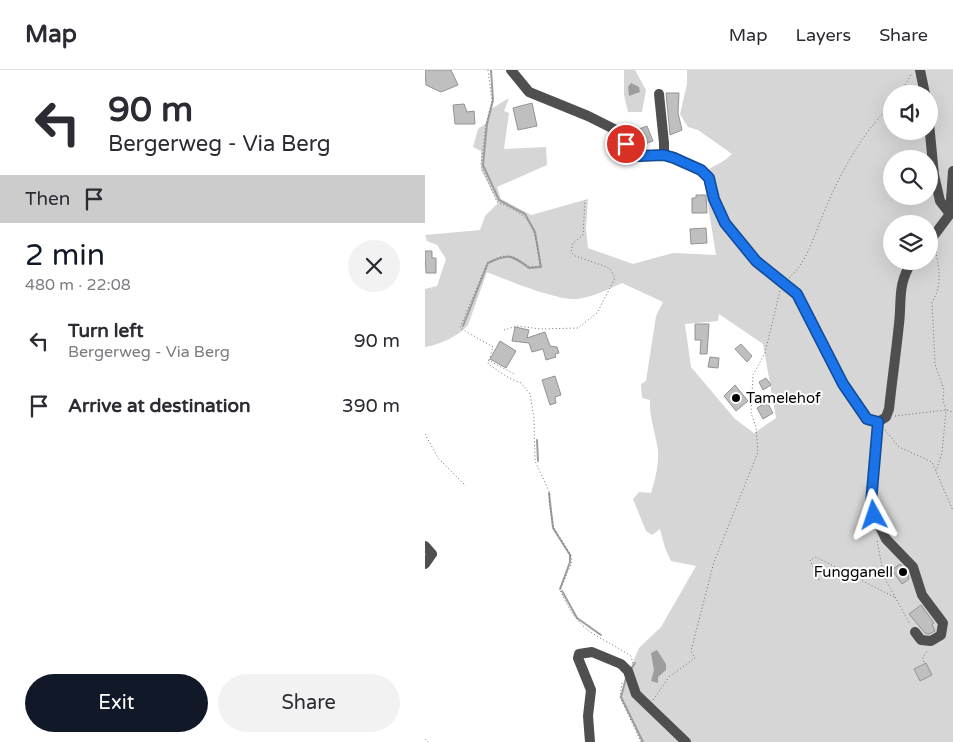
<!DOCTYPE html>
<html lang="en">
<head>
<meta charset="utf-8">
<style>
	body { margin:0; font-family:"Varela Round",sans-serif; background:#f2f2f3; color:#2b2b33; height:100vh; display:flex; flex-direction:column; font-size:19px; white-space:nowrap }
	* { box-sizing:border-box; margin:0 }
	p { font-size:16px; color:#7c7c81 }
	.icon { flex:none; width:28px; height:28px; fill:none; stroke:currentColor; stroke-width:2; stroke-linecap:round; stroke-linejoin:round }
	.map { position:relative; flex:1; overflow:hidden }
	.side { display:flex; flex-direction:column; background:#fff; width:425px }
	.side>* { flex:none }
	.hud { background:#fff; color:#2b2b33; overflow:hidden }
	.fabs { position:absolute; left:458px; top:15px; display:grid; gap:10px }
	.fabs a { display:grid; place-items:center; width:55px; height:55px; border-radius:50%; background:#fff; box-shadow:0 5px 20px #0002; font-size:25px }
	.pin { position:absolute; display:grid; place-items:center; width:42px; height:42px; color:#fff; margin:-21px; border:2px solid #fff; border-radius:50%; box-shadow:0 1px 5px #0007 }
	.me { position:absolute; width:55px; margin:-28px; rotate:355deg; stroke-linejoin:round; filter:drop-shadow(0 0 4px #0008) }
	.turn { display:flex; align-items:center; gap:18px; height:105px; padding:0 25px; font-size:22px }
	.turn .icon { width:65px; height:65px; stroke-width:2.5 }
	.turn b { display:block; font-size:35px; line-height:42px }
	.then { display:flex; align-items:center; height:48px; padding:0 25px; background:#0003; gap:10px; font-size:19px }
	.round { display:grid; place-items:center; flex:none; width:52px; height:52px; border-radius:26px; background:#f2f2f3 }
	.overview { display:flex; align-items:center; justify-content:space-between; height:85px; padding:0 25px }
	h1 { font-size:30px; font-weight:600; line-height:38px; color:#111827 }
	.primary-button { display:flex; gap:10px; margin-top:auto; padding:10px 25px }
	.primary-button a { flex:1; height:58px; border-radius:30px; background:#111827; color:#fff; font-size:20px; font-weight:600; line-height:58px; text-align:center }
	.primary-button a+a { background:#f2f2f3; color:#2b2b33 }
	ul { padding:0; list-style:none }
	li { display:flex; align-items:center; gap:15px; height:65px; padding:0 25px }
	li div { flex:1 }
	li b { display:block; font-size:19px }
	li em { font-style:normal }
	header { display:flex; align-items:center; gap:30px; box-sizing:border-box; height:70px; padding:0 25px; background:#fff; border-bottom:1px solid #e1e1e2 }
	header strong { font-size:24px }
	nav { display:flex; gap:28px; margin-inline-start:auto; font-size:18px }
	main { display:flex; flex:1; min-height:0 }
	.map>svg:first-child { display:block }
</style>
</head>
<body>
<header>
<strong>Map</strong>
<nav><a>Map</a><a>Layers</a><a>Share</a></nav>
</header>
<main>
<section class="side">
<div class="hud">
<div class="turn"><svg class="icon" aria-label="left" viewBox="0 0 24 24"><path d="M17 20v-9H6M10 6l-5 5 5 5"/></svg><div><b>90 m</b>Bergerweg - Via Berg</div></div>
<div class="then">Then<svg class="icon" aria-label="arrive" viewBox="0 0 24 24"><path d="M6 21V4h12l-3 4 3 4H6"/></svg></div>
</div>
<div class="overview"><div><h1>2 min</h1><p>480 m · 22:08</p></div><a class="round"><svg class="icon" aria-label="close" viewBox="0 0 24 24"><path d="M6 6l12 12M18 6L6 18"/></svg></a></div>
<ul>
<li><svg class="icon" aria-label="left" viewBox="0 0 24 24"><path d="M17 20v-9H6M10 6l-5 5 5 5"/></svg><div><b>Turn left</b><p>Bergerweg - Via Berg</p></div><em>90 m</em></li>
<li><svg class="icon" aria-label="arrive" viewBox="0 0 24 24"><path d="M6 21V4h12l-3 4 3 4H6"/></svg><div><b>Arrive at destination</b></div><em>390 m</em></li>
</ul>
<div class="primary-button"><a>Exit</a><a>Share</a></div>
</section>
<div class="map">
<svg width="528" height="672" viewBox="0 0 528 672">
	<rect width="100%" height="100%" fill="#fff"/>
	<g fill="#d6d6d6" fill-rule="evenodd">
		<path d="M 199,0 L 210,0 L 221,20 L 217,42 L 203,42 L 199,25 Z"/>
		<path d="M 262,0 L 528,0 L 528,672 L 216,672 L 196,626 L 199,613 L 214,578 L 236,557 L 271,496 L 246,491 L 240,478 L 235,459 L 227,465 L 221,461 L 208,429 L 214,422 L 226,423 C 230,410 234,395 233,381 C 231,364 224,348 225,330 L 217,328 L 216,314 L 221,311 L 231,246 L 238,232 L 197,213 C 184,219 168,227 152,229 C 134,231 81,210 62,202 L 43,255 C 34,266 14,275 0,277 L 0,219 L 12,216 L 21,189 L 12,175 L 2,171 L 0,165 L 55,160 L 60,146 L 73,133 L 56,100 L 56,81 L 48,77 L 53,59 L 61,53 L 66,39 L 84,28 L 79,41 L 84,43 L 79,79 L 121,77 L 122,95 L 72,117 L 76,129 L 106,145 L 163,129 L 161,159 L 163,178 L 208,194 L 248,183 L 291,185 L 278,105 C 286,95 298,94 307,84 L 273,60 L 263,57 L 255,44 L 262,14 ZM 466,24 L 504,24 L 504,61 L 466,61 ZM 466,89 L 504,89 L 504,126 L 466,126 ZM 466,154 L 504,154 L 504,191 L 466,191 ZM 294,244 L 338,274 L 351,348 L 329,363 L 310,349 L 266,297 L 260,254 L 293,251 Z"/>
	</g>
	<g fill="#9d9d9d">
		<path d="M 206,13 L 214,17 L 215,22 L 204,26 L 203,17 Z"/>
		<path d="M 232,580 L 241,594 L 241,600 L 233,607 L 233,613 L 226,611 L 229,600 L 226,583 Z"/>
	</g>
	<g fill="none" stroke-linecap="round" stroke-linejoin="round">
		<g stroke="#9d9d9d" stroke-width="2">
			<path d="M 38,256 L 63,193 C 84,183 86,185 104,198 L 116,197 L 110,162 L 100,144 L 74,130 L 58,95 L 62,54 L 68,30 L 66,0"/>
			<path d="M 112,370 L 113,391"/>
			<path d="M 124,423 L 128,458 L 145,485 L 145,492 L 135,519"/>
			<path d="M 137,521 L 152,548 L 176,565"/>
			<path d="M 206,599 L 210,593"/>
			<path d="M 201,608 L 196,627 L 218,672"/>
		</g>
	</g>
	<g fill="#bfbfbf" stroke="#939393">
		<path d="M 0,0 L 26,0 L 33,15 L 16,22 L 1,15 Z"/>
		<path d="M 241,23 L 254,23 L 253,43 L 257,60 L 245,65 Z"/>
		<path d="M 107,33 L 112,56 L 93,60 L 88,38 Z"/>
		<path d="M 39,34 L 42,42 L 49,41 L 50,54 L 30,54 L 28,35 Z"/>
		<path d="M 222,56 L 228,71 L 214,76 L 209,61 Z"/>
		<path d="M 271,125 L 281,125 L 282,143 L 267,143 L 267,128 L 271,128 Z"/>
		<path d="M 281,158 L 282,173 L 266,174 L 265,159 Z"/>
		<path d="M 0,181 L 7,181 L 7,188 L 11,188 L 11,203 L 1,203 Z"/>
		<path d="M 270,254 L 284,254 L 282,284 L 275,284 L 276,270 L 270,270 Z"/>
		<path d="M 90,257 L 104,260 L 102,268 L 120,262 L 125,276 L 132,277 L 134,283 L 130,284 L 131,287 L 121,290 L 118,279 L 107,282 L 104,273 L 87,271 Z"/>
		<path d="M 75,271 L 91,281 L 81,298 L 65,289 Z"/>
		<path d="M 316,274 L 327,286 L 322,292 L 310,279 Z"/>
		<path d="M 285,287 L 294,288 L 293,298 L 283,297 Z"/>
		<path d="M 130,306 L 136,325 L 130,327 L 131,333 L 125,335 L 117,310 Z"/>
		<path d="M 341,308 L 346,315 L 338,320 L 334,312 Z"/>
		<path d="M 310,315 L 323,331 L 311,341 L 299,326 Z"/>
		<path d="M 342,332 L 348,343 L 338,349 L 332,338 Z"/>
		<path d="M 475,494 L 482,501 L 484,509 L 477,514 L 467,500 Z"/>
		<path d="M 496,535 L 509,553 L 507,554 L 510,561 L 504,564 L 500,563 L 484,544 Z"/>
		<path d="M 501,593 L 507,605 L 495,611 L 489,599 Z"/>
	</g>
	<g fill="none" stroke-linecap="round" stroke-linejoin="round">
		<g stroke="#717171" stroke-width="1" stroke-dasharray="1 2.5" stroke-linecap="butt">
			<path d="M 63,0 L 67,31 L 61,54 L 56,95 L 72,132 C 111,148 109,157 115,196 L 105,197 C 85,184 83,182 62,193 L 35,258 L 68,277 L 63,294 L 84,308 L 96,313 L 105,324 L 109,348 L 110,391 L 125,423 L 124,433 L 129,458 L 146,485 L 147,492 L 135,520 C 155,565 169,562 206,586 L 208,594"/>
			<path d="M 475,24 L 487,3"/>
			<path d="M 510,178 C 514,197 518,215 507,232 L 510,294 L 519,320 L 518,330 L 521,340 L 517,383 L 511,401"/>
			<path d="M 364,208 C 381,193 387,172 395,152 C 411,111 434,66 466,35"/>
			<path d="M 79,260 L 92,256 L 116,259 L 153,258 L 172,243 L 190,208 L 186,200 L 182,197 L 150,186 L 146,182 L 148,173 L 158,165 L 160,130"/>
			<path d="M 63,290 L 89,304"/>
			<path d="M 470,346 L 521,340 L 528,342"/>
			<path d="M 460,360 L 474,377 L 507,392 L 528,441"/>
			<path d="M 0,364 L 13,388 L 41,416"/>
			<path d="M 452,471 L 459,507 L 485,554"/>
			<path d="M 394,510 L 385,490 L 391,487 L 471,528"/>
			<path d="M 499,592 L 498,587 L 503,580"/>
			<path d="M 197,613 L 195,627 L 216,672"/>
			<path d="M 228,630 L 244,607 L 270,588 L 266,581 L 289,492 L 333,382 L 331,357 L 326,343 L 328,305 L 340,283 L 355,221"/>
			<path d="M 0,669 L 3,672"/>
		</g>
		<g stroke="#4f4f4f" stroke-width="10">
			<path d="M 86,0 L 104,22 L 163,46 L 191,60 L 214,86 L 239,85 L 249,87 L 276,100 L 284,107 L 289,129 L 300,153 L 331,191 L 372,225 L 418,314 L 442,349 C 450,353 454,352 461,347 L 464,339 C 467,311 471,283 474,254 C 477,228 472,216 487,191"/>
			<path d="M 495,0 L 500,24"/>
			<path d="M 234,24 L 239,73 L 239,85"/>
			<path d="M 504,53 L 509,105 L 515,131 L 525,144"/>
			<path d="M 504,172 L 525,144 L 528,101"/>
			<path d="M 453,352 L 446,433 L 449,445 L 461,469 L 488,497 L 497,525 L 518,553 L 516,565 L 506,571 L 496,570 L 490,562"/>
			<path d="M 0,476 L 7,484 L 0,494"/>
			<path d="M 165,672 L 163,646 L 166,620 L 153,588 L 154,584 L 167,582 L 196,594 L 203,601 L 211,624 L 261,672"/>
		</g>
	</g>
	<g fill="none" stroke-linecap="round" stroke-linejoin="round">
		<defs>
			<path id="route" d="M 201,74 L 214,86 L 239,85 L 249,88 L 276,100 L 284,108 L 289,129 L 300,153 L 331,191 L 372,224 L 418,314 L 442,349 L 453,352 L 446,433 L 449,445"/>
		</defs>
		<use href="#route" stroke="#114b97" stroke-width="12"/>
		<use href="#route" stroke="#1a73e8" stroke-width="9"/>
	</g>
	<g fill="#000" stroke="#fff" stroke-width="2">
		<circle cx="311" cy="328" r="5"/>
		<circle cx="478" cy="502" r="5"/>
	</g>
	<g text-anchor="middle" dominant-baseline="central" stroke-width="4" stroke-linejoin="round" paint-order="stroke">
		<g font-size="15" fill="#000" stroke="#fff" text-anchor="start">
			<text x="321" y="328">Tamelehof</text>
			<text x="468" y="502" text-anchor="end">Fungganell</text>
		</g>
	</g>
</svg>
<div class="fabs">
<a><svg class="icon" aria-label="sound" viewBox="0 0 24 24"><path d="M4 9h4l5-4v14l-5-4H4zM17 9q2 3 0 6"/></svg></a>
<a><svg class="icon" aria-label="search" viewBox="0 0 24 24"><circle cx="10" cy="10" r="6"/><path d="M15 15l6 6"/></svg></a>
<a><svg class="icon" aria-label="layers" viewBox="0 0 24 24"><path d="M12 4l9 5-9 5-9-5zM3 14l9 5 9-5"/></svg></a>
</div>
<div class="pin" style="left:201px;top:74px;background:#d93025"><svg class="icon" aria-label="arrive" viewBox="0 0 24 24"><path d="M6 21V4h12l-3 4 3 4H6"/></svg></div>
<svg class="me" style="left:449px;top:445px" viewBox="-20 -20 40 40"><path d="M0-17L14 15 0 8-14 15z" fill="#1a73e8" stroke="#fff" stroke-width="4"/></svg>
</div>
</main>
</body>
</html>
